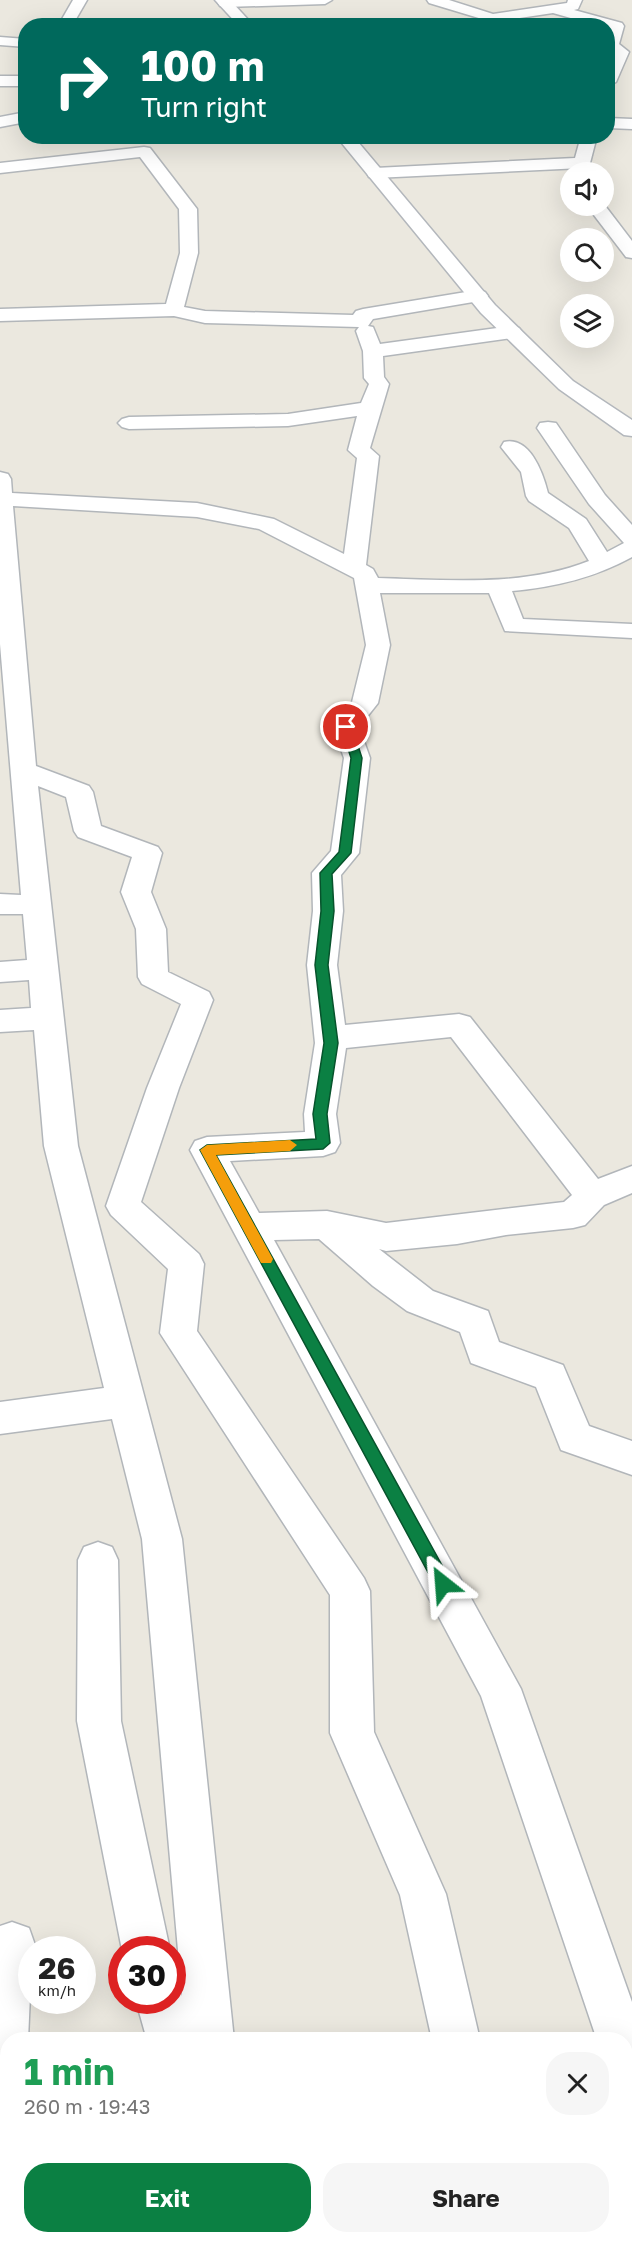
<!DOCTYPE html>
<html lang="en">
<head>
<meta charset="utf-8">
<style>
	body { margin:0; font-family:"Golos Text",sans-serif; background:#f6f6f6; color:#222; height:100vh; display:flex; flex-direction:column; font-size:22px; white-space:nowrap }
	* { box-sizing:border-box; margin:0 }
	p { font-size:20px; color:#767676 }
	.icon { flex:none; width:33px; height:33px; fill:none; stroke:currentColor; stroke-width:2; stroke-linecap:round; stroke-linejoin:round }
	.map { position:relative; flex:1; overflow:hidden }
	.details { position:absolute; left:0px; top:2032px; width:633px; height:212px; display:flex; flex-direction:column; background:#fff; border-radius:24px 24px 0 0; box-shadow:0 6px 24px #0002 }
	.details>* { flex:none }
	.hud { position:absolute; left:18px; top:18px; width:597px; height:126px; border-radius:24px; box-shadow:0 6px 24px #0002; background:#00695c; color:#fff; overflow:hidden }
	.tools { position:absolute; left:560px; top:162px; display:grid; gap:12px }
	.tools a { display:grid; place-items:center; width:54px; height:54px; border-radius:50%; background:#fff; box-shadow:0 6px 24px #0002; font-size:30px }
	.speed { position:absolute; left:18px; top:1936px; display:flex; gap:12px; font-size:30px; font-weight:700; text-align:center }
	.speed>* { display:grid; place-content:center; width:78px; height:78px; border-radius:50%; background:#fff; box-shadow:0 6px 24px #0002; line-height:1 }
	.speed small { font-size:15px; font-weight:400 }
	.speed .limit { border:9px solid #d22; background:#fff; color:#111 }
	.pin { position:absolute; display:grid; place-items:center; width:51px; height:51px; color:#fff; margin:-26px; border:3px solid #fff; border-radius:50%; box-shadow:0 2px 6px #0007 }
	.me { position:absolute; width:66px; margin:-33px; rotate:332deg; stroke-linejoin:round; filter:drop-shadow(0 0 4px #0008) }
	.turn { display:flex; align-items:center; gap:21px; height:126px; padding:0 24px; font-size:27px }
	.turn .icon { width:78px; height:78px; stroke-width:2.5 }
	.turn b { display:block; font-size:42px; line-height:51px }
	.round { display:grid; place-items:center; flex:none; width:63px; height:63px; border-radius:24px; background:#f6f6f6 }
	.summary { display:flex; align-items:center; justify-content:space-between; height:102px; padding:0 24px }
	h1 { font-size:36px; font-weight:700; line-height:45px; color:#1e9e55 }
	.button { display:flex; gap:12px; margin-top:auto; padding:12px 24px }
	.button a { flex:1; height:69px; border-radius:24px; background:#0b8043; color:#fff; font-size:24px; font-weight:700; line-height:69px; text-align:center }
	.button a+a { background:#f6f6f6; color:#222 }
	.map>svg:first-child { display:block }
</style>
</head>
<body>
<div class="map">
<svg width="632" height="2243" viewBox="0 0 632 2243">
	<rect width="100%" height="100%" fill="#ebe8df"/>
	<g fill="none" stroke-linecap="round" stroke-linejoin="round">
		<defs>
			<g id="street">
				<path d="M 73,0 L 87,0 L 72,26 L 58,26 Z"/>
				<path d="M 220,0 L 332,0 L 325,4 L 225,7 L 220,6 L 218,3 Z"/>
				<path d="M 427,0 L 449,0 L 493,14 L 567,3 L 568,0 L 582,0 L 578,9 L 574,10 L 622,23 L 624,26 L 619,44 L 629,52 L 616,82 L 608,86 L 608,67 L 614,54 L 608,50 L 608,26 L 599,26 L 553,13 L 492,22 L 429,3 Z"/>
				<path d="M 0,37 L 26,39 L 26,47 L 0,45 Z"/>
				<rect x="0" y="76" width="26" height="10"/>
				<path d="M 608,118 L 632,119 L 632,129 L 608,128 Z"/>
				<path d="M 581,136 L 597,136 L 590,163 L 582,168 L 375,178 L 369,177 L 367,173 L 369,169 L 375,168 L 575,158 Z"/>
				<path d="M 144,147 L 150,148 L 197,209 L 198,253 L 184,307 L 205,311 L 353,315 L 356,311 L 363,309 L 478,290 L 485,292 L 488,296 L 485,300 L 373,319 L 368,326 L 373,327 L 380,344 L 512,326 L 519,328 L 522,332 L 519,336 L 512,338 L 383,356 L 384,377 L 389,384 L 370,448 L 379,456 L 366,565 L 373,569 L 378,578 C 446,580 524,587 589,561 L 569,528 L 529,501 L 526,496 L 521,472 L 501,447 L 504,442 C 530,436 543,473 548,493 L 586,519 L 607,552 L 624,543 L 589,504 L 537,428 L 540,423 L 548,422 L 556,423 L 605,495 L 632,525 L 632,557 C 594,578 555,587 512,591 L 523,619 L 632,624 L 632,638 L 505,631 L 489,593 L 380,593 L 390,645 L 378,703 L 359,727 L 370,758 L 359,853 L 341,875 L 343,911 L 337,965 L 345,1025 L 459,1014 L 470,1017 L 598,1179 L 632,1166 L 632,1193 L 604,1205 L 585,1225 L 573,1228 L 506,1235 L 457,1244 L 386,1251 L 379,1249 L 433,1291 L 488,1311 L 499,1342 L 563,1365 L 589,1426 L 632,1441 L 632,1475 L 561,1450 L 536,1387 L 471,1363 L 460,1332 L 407,1311 L 373,1286 L 319,1239 L 274,1240 L 521,1689 L 632,2002 L 632,2096 L 626,2093 L 626,2040 L 597,2040 L 481,1696 L 190,1150 L 195,1141 L 207,1137 L 305,1132 L 304,1114 L 315,1043 L 307,965 L 313,911 L 312,873 L 331,851 L 344,758 L 333,727 L 352,702 L 366,645 L 354,578 L 259,529 L 197,517 L 13,506 L 36,766 L 89,786 L 93,792 L 101,826 L 158,847 L 162,853 L 151,892 L 166,929 L 168,972 L 209,992 L 213,1000 L 179,1088 L 141,1202 L 199,1254 L 204,1264 L 197,1331 L 364,1578 L 370,1591 L 374,1732 L 446,1894 L 480,2040 L 432,2040 L 400,1895 L 330,1733 L 330,1595 L 160,1333 L 168,1269 L 111,1215 L 106,1206 L 147,1088 L 181,1004 L 142,984 L 138,977 L 136,929 L 121,892 L 132,857 L 78,837 L 74,831 L 66,797 L 38,786 L 78,1146 L 182,1539 L 234,2040 L 147,2040 L 136,2001 L 172,2001 L 172,1982 L 177,1984 L 182,1996 L 142,1539 L 112,1419 L 0,1434 L 0,1402 L 104,1388 L 44,1146 L 34,1030 L 0,1032 L 0,1010 L 31,1008 L 29,980 L 0,982 L 0,962 L 27,960 L 23,914 L 0,914 L 0,894 L 21,895 L 0,644 L 0,472 L 8,474 L 11,479 L 12,493 L 197,503 L 274,519 L 344,554 L 357,458 L 348,450 L 357,416 L 288,426 L 129,429 L 122,427 L 118,423 L 122,419 L 129,417 L 288,414 L 361,403 L 369,384 L 364,378 L 363,351 L 356,331 L 359,327 L 205,323 L 174,316 L 0,321 L 0,309 L 166,304 L 180,253 L 179,209 L 140,157 L 0,173 L 0,163 ZM 451,1037 L 572,1195 L 564,1202 L 386,1223 L 327,1211 L 259,1213 L 230,1161 L 323,1156 L 335,1152 L 340,1143 L 336,1114 L 346,1048 Z"/>
				<path d="M 603,203 L 632,241 L 632,258 L 626,257 L 587,206 L 603,206 Z"/>
				<path d="M 98,1542 L 112,1547 L 118,1560 L 121,1721 L 170,1950 L 122,1950 L 77,1721 L 78,1560 L 84,1547 Z"/>
				<path d="M 12,1922 L 29,1928 L 35,1945 L 35,1950 L 32,1950 L 28,2040 L 8,2040 L 8,2110 L 0,2113 L 0,1926 Z"/>
				<path d="M 200,2236 L 252,2236 L 253,2243 L 201,2243 Z"/>
			</g>
			<g id="secondary">
				<path d="M 215,0 L 230,0 L 254,26 L 239,26 Z"/>
				<path d="M 26,112 L 26,122 L 0,127 L 0,117 Z"/>
				<path d="M 336,136 L 353,136 L 495,305 L 573,381 L 632,420 L 632,436 L 624,435 L 559,389 L 481,313 Z"/>
			</g>
		</defs>
		<use href="#street" stroke="#b2b6ba" stroke-width="3"/>
		<use href="#secondary" stroke="#b3b7bc" stroke-width="3"/>
		<use href="#street" fill="#fff" fill-rule="evenodd"/>
		<use href="#secondary" fill="#fff" fill-rule="evenodd"/>
	</g>
	<path fill="#0b8043" stroke="#07532c" stroke-width="1.5" d="M 346,723 L 352,727 L 362,758 L 351,853 L 332,874 L 334,911 L 328,965 L 338,1043 L 327,1114 L 330,1143 L 323,1149 L 216,1155 L 449,1578 L 451,1584 L 449,1589 L 443,1592 L 437,1589 L 200,1150 L 207,1145 L 316,1139 L 313,1114 L 324,1043 L 315,965 L 321,911 L 320,873 L 339,852 L 351,758 L 341,727 Z"/>
	<path fill="#f59e0b" d="M 290,1140 L 297,1145 L 290,1151 L 216,1155 L 273,1259 L 271,1263 L 261,1263 L 200,1150 L 207,1145 Z"/>
</svg>
<div class="tools">
<a><svg class="icon" aria-label="sound" viewBox="0 0 24 24"><path d="M4 9h4l5-4v14l-5-4H4zM17 9q2 3 0 6"/></svg></a>
<a><svg class="icon" aria-label="search" viewBox="0 0 24 24"><circle cx="10" cy="10" r="6"/><path d="M15 15l6 6"/></svg></a>
<a><svg class="icon" aria-label="layers" viewBox="0 0 24 24"><path d="M12 4l9 5-9 5-9-5zM3 14l9 5 9-5"/></svg></a>
</div>
<div class="speed"><div>26<small>km/h</small></div><div class="limit">30</div></div>
<div class="pin" style="left:346px;top:727px;background:#d93025"><svg class="icon" aria-label="arrive" viewBox="0 0 24 24"><path d="M6 21V4h12l-3 4 3 4H6"/></svg></div>
<svg class="me" style="left:443px;top:1584px" viewBox="-20 -20 40 40"><path d="M0-17L14 15 0 8-14 15z" fill="#0b8043" stroke="#fff" stroke-width="4"/></svg>
<div class="hud">
<div class="turn"><svg class="icon" aria-label="right" viewBox="0 0 24 24"><path d="M7 20v-9h11M14 6l5 5-5 5"/></svg><div><b>100 m</b>Turn right</div></div>
</div>
<section class="details">
<div class="summary"><div><h1>1 min</h1><p>260 m · 19:43</p></div><a class="round"><svg class="icon" aria-label="close" viewBox="0 0 24 24"><path d="M6 6l12 12M18 6L6 18"/></svg></a></div>
<div class="button"><a>Exit</a><a>Share</a></div>
</section>
</div>
</body>
</html>
